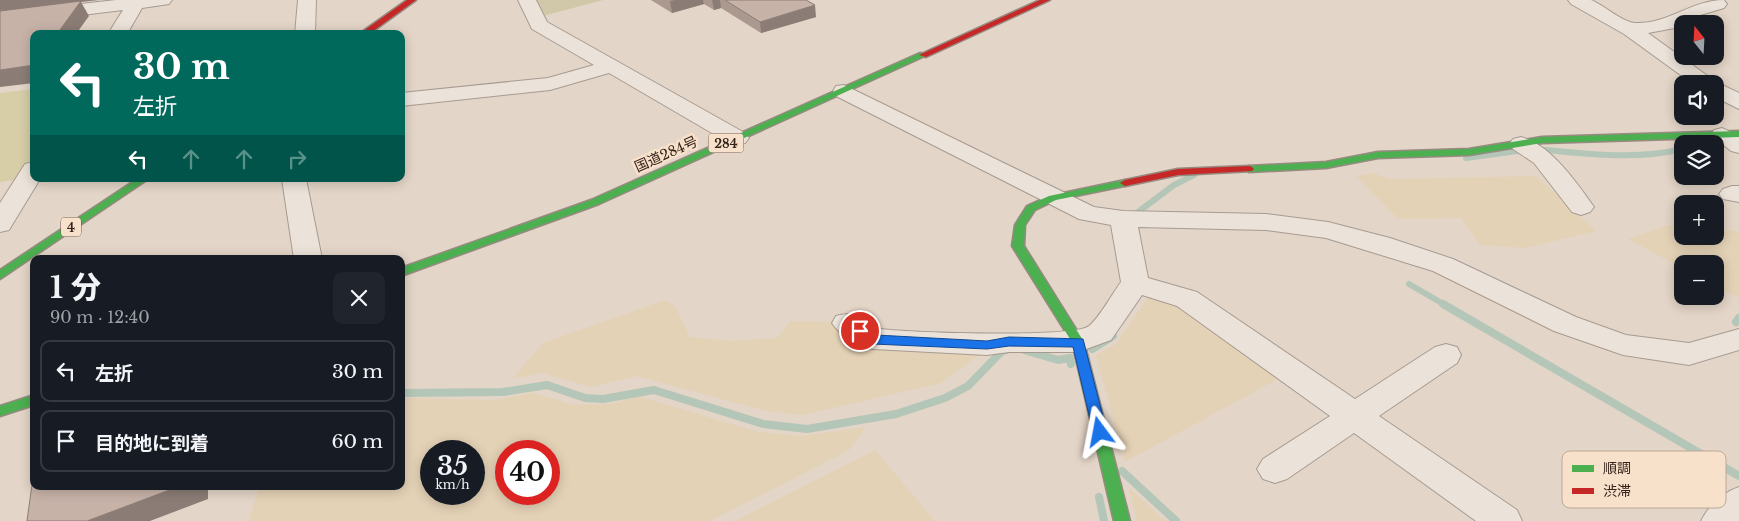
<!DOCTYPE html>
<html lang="ja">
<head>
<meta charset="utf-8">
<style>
	body { margin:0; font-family:"Libre Baskerville","Noto Sans JP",serif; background:#20242c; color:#f1f3f6; height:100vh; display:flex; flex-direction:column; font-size:19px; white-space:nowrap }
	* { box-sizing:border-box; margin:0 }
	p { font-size:16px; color:#9ea1a6 }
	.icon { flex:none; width:28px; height:28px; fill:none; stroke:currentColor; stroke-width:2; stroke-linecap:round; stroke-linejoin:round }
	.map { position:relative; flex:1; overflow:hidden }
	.sheet { position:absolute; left:30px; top:255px; width:375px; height:235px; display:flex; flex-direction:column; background:#171b24; border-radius:10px; box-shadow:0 2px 12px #0003 }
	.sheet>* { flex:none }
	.hud { position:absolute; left:30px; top:30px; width:375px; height:152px; border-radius:10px; box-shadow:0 2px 12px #0003; background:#00695c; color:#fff; overflow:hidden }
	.needle { width:32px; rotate:342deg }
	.fabs { position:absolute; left:1674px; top:15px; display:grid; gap:10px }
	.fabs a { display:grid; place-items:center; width:50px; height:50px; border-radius:10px; background:#171b24; box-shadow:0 2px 12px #0003; font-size:25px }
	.speed { position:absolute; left:420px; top:440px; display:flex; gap:10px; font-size:25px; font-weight:700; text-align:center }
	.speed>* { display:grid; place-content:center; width:65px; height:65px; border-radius:50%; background:#171b24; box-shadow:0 2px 12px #0003; line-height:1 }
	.speed small { font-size:12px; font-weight:400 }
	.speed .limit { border:8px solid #d22; background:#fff; color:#111 }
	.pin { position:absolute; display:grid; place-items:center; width:42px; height:42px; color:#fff; margin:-21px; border:2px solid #fff; border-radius:50%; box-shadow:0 1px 5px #0007 }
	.me { position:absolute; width:55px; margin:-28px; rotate:347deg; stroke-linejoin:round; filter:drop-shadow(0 0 4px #0008) }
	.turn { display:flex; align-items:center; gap:18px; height:105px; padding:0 20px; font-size:22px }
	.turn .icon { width:65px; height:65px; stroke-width:2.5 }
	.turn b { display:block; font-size:35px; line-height:42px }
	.lanes { display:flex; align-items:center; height:48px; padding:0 20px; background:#0003; justify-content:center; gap:25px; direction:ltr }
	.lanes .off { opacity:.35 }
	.round { display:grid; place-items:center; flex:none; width:52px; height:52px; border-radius:10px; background:#20242c }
	.headline { display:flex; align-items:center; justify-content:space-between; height:85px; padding:0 20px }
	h1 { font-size:30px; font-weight:800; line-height:38px }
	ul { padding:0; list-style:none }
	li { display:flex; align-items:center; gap:15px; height:62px; margin:0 10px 8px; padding:0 10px; border:2px solid #363941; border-radius:10px }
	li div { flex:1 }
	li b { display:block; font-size:19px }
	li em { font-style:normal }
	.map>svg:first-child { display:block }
</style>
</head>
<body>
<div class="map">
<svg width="1739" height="521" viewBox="0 0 1739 521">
	<rect width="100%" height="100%" fill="#e3d5c7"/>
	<g fill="#e4d2b6" fill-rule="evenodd">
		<path d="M 1373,173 L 1390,179 L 1536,176 L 1596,231 L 1526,248 L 1480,245 L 1461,218 L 1398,219 L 1356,176 Z"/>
		<path d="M 1668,225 L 1682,226 L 1682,236 L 1715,236 L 1715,229 L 1739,232 L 1739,298 L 1715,286 L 1715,264 L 1682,264 L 1682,268 L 1628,239 Z"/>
		<path d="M 1149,296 L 1186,306 L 1283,376 L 1125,462 L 1096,355 L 1116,344 Z"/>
		<path d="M 665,300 L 675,306 L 690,337 L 732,341 L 777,338 L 790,321 L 839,322 L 980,354 L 941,383 L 803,415 L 766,411 L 637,376 L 591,387 L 542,373 L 512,379 L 543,343 Z"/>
		<path d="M 533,393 L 574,405 L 611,404 L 638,396 L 758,432 L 802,436 L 866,427 L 849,450 L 710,521 L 249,521 L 259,486 L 401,486 L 401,398 L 495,400 ZM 431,451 L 474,451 L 474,494 L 431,494 ZM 506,451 L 549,451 L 549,494 L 506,494 Z"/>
		<path d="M 875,450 L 935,521 L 735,521 Z"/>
		<path d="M 1129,488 L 1165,521 L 1137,521 Z"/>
	</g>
	<path fill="#d7cea8" d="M 34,89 L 34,157 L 19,179 L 0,182 L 0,93 Z"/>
	<path fill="#d0c8a8" d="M 531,0 L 603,0 L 539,17 Z"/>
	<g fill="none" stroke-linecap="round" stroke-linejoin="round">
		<g stroke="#b3c6b7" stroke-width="6">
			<path d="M 1706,144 L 1739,142"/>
			<path d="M 1535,149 C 1584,153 1633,161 1682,149"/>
			<path d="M 1466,158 L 1525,150"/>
			<path d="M 1138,212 L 1174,185 L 1194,175"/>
			<path d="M 1409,284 L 1445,305"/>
		</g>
		<g stroke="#b3c6b7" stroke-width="8">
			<path d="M 1443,304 L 1739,476"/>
			<path d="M 1736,322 L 1739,318"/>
			<path d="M 1092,349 L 1113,336"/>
			<path d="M 1024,350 L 1058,360 L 1070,358 L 1071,364"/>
			<path d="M 401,393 L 503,392 L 547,385 L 585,398 L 603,399 L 654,390 L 763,424 L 807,429 L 896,414 L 945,398 L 968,386 L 1002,351 L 1006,350"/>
			<path d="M 1122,471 L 1176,521"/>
			<path d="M 1099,497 L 1104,521"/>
		</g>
		<defs>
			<g id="street">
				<path d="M 116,0 L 172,0 L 169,4 L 142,8 L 127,34 L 108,34 L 123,10 L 0,25 L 0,13 Z"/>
				<path d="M 298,0 L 316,0 L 315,34 L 295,34 Z"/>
				<path d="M 518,0 L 536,0 L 547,22 L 745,133 L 749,138 L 745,143 L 737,145 L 729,143 L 609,73 L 550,90 L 401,106 L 401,93 L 548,78 L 594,65 L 532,29 Z"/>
				<path d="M 1568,0 C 1575,0 1585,0 1591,0 C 1604,5 1623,23 1636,23 C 1668,24 1692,0 1724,0 L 1727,4 L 1724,8 L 1697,16 L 1680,27 L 1648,33 L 1716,82 L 1739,93 L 1739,109 L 1715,97 L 1715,84 L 1693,84 L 1624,34 L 1571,4 Z"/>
				<path d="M 844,85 L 1094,207 L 1123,211 L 1266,214 L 1328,222 L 1390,238 L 1453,259 L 1576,317 L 1626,335 L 1689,343 L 1739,329 L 1739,350 L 1689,365 L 1623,355 L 1554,331 L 1433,271 L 1326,238 L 1266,230 L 1138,227 L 1148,278 L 1197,292 L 1355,399 L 1435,347 L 1446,344 L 1457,347 L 1461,355 L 1457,363 L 1379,416 L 1517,510 L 1522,521 L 1476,521 L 1354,433 L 1287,479 L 1275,483 L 1263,479 L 1257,469 L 1263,459 L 1330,416 L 1177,306 L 1142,295 L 1111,340 L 1078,352 L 1009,352 L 987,355 L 873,349 C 858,345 840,336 832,323 L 836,316 C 860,309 863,326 882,329 C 908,333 1074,338 1089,326 C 1100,317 1112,294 1121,282 L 1111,225 L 1079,219 L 836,96 L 833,91 L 836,86 Z"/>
				<path d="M 1722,128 L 1739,136 L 1739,153 L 1731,151 L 1711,135 L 1714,130 Z"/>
				<path d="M 1521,137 C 1550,144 1577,183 1594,207 L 1590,212 L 1581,215 L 1572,212 L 1534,163 L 1513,149 L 1509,144 L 1513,139 Z"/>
				<path d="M 34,162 L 34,179 L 40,179 L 9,230 L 0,232 L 0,203 L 25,164 Z"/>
				<path d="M 282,179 L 306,179 L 322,259 L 294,259 Z"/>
				<path d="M 1732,186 L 1739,186 L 1739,202 L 1723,199 L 1719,194 L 1723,189 Z"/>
				<path d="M 1739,487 L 1739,521 L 1701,521 C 1709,505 1722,493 1739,487 Z"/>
			</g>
			<g id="fast">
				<path d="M 920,53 L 927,55 L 599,204 L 401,276 L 401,268 L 591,200 Z"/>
				<path d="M 1739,131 L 1739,137 L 1542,143 L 1469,155 L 1378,158 L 1326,168 L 1249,172 L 1244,169 L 1249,166 L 1326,162 L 1378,152 L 1469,149 L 1542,137 Z"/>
				<path d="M 137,179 L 148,179 L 0,279 L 0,270 Z"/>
				<path d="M 1125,180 L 1130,183 L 1129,185 L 1056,200 L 1035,210 L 1025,225 L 1024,246 L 1084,342 L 1130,521 L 1114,521 L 1072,342 L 1012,246 L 1015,225 L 1027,206 L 1049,196 Z"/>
				<path d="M 34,395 L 34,405 L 0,416 L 0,406 Z"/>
			</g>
			<g id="jam">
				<path d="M 407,0 L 416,0 L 369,34 L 359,34 Z"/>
				<path d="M 1040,0 L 1050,0 L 926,57 L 919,55 Z"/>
				<path d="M 1249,166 L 1252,167 L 1254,169 L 1252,171 L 1178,175 L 1125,186 L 1120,183 L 1125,180 L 1178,169 Z"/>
			</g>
		</defs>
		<use href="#street" stroke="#a79b91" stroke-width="2"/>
		<use href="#fast" stroke="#978a81" stroke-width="3"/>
		<use href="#jam" stroke="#978a81" stroke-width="3"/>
		<use href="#street" fill="#ebe2d9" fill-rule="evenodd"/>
		<use href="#fast" fill="#4caf50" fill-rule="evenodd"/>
		<use href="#jam" fill="#c62828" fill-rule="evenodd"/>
	</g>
	<path fill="#ab9990" d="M 651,0 L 806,0 L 816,17 L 761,33 L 721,8 L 714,10 L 704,4 L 672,13 Z"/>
	<g fill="#8b7d76">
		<path d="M 0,0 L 99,0 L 81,2 L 89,16 L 76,34 L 57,34 L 0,11 Z"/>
		<path d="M 675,0 L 703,0 L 704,4 L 672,13 L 670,1 Z"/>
		<path d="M 712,0 L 720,0 L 721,8 L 714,10 Z"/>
		<path d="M 815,5 L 816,17 L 761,33 L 760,22 Z"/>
		<path d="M 34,65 L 34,83 L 0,87 L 0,70 Z"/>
		<path d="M 180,486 L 208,486 L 208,499 L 150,521 L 87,521 Z"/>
	</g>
	<g fill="#c7b2a8" stroke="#8b7d76">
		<path d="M 725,0 L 806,0 L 815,5 L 760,22 Z"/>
		<path d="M 81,1 L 57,34 L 34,34 L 34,65 L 0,70 L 0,11 Z"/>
		<path d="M 34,470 L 34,486 L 180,486 L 87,521 L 27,521 Z"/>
	</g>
	<path fill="#1a73e8" stroke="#114b97" d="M 860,327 L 876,335 L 987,341 L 1009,337 L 1083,339 L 1107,432 L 1100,437 L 1093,432 L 1073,347 L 1009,346 L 987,349 L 873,344 L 854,331 Z"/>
	<g text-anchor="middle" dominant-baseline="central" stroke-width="5" stroke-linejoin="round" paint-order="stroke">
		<g fill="#f7e1cb" stroke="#6f5b4f" stroke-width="1">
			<rect x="708.5" y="133.5" width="35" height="19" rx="4"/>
			<rect x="61" y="217.5" width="20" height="19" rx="4"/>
		</g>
		<g font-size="12" font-weight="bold" fill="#35221a">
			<text x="726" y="143">284</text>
			<text x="71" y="227">4</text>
		</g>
		<g font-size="14" fill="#35221a" stroke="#f7e1cb">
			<text transform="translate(666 154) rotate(-24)">国道284号</text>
		</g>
	</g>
	<rect x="1562" y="451" width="164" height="57" rx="8" fill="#f7e1cb" stroke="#bda896" stroke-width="1"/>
	<rect x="1572" y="465" width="22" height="7" fill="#4caf50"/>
	<rect x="1572" y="488" width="22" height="6" fill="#c62828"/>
	<g font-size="14" fill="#35221a">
		<text x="1603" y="473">順調</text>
		<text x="1603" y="496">渋滞</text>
	</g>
</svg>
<div class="fabs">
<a><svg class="needle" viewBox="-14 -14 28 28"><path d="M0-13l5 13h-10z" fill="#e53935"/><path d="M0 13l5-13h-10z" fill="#9ea1a6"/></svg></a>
<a><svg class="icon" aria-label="sound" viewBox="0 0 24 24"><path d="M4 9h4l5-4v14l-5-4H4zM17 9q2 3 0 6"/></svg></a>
<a><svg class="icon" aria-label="layers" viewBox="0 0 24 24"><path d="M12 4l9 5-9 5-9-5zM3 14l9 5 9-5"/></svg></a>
<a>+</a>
<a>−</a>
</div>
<div class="speed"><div>35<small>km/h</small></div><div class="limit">40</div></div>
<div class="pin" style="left:860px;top:331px;background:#d93025"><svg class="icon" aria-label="arrive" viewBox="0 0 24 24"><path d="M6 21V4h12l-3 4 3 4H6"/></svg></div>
<svg class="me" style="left:1100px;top:432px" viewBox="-20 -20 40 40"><path d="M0-17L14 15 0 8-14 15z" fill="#1a73e8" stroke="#fff" stroke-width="4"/></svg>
<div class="hud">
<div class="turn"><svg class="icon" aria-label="left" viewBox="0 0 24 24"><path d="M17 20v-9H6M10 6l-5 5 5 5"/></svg><div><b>30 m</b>左折</div></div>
<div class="lanes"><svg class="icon" aria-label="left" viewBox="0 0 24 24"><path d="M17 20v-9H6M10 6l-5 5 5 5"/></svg><svg class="icon off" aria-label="ahead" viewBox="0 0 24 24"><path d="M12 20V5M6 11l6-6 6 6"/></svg><svg class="icon off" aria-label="ahead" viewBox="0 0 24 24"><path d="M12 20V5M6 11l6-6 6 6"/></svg><svg class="icon off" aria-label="right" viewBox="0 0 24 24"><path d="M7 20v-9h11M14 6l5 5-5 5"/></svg></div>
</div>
<section class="sheet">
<div class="headline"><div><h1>1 分</h1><p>90 m · 12:40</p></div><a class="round"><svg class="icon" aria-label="close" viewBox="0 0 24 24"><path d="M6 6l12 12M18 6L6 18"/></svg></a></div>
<ul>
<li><svg class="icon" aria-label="left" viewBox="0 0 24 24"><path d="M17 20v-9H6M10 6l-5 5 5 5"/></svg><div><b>左折</b></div><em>30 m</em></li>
<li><svg class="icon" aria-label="arrive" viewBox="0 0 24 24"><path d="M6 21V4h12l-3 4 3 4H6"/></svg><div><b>目的地に到着</b></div><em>60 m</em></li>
</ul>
</section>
</div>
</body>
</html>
